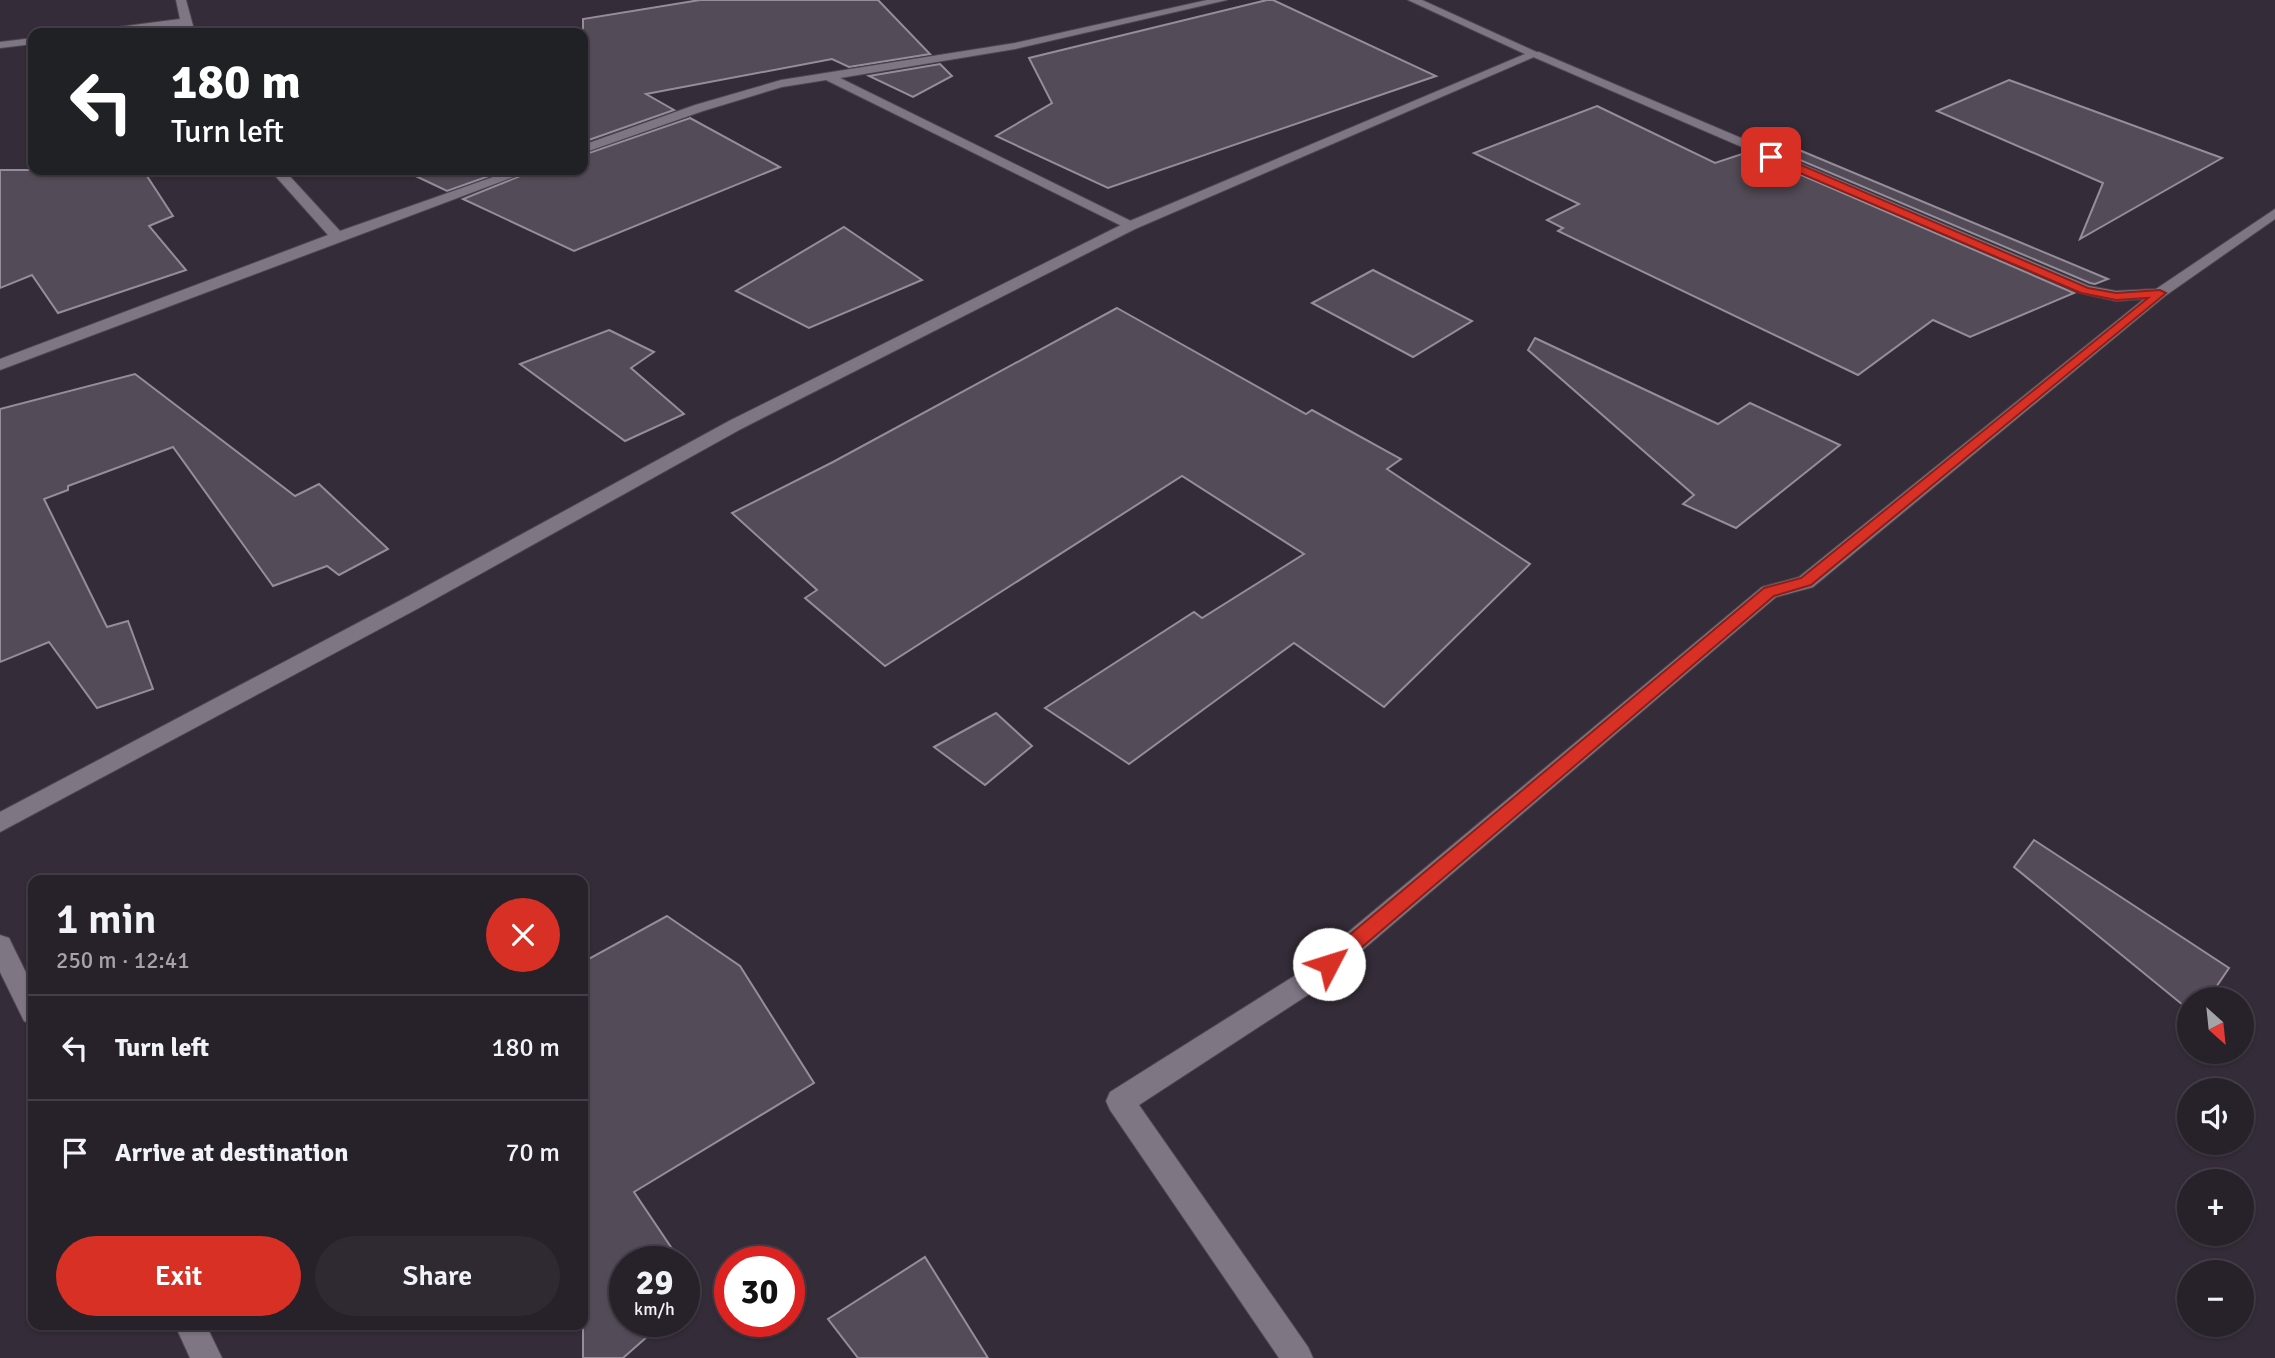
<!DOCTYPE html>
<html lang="en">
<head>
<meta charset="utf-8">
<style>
	body { margin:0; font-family:Signika,sans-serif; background:#2f2932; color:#f1f3f6; height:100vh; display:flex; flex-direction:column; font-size:26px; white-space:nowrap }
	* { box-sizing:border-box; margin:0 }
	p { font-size:23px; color:#a4a3a8 }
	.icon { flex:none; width:38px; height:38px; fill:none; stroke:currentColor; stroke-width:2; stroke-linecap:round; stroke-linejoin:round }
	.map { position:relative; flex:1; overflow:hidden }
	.drawer { position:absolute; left:28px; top:875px; width:560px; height:455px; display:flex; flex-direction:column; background:#27212a; border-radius:14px; box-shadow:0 2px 5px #0004,0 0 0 2px #433e47 }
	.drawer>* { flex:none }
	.top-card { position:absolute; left:28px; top:28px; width:560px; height:147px; border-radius:14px; box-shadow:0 2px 5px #0004,0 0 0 2px #433e47; background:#202124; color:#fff; overflow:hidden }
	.needle { width:46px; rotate:153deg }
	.controls { position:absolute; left:2177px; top:987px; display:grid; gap:14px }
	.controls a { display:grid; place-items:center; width:77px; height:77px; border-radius:50%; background:#27212a; box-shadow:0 2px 5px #0004,0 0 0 2px #433e47; font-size:35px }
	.speed { position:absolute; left:609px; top:1246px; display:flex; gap:14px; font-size:35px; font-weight:700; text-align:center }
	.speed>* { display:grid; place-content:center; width:91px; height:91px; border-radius:50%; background:#27212a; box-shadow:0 2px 5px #0004,0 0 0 2px #433e47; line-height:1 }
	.speed small { font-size:18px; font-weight:400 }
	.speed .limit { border:10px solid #d22; background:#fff; color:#111 }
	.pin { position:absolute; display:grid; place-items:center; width:60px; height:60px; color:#fff; margin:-30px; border-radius:14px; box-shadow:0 4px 10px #0006 }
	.me { position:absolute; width:77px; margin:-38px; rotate:50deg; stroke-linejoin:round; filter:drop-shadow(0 0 5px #0008) }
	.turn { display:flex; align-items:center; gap:24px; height:147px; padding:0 28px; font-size:32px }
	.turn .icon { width:91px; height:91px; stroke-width:2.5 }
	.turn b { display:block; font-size:49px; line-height:60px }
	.round { display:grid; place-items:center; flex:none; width:74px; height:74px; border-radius:37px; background:#2f2932 }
	.overview { display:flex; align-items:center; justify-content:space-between; height:119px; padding:0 28px }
	h1 { font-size:42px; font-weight:600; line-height:52px }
	.action { display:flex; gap:14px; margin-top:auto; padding:14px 28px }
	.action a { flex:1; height:80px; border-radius:42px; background:#d93025; color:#fff; font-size:28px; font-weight:600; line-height:80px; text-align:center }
	.action a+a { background:#2f2932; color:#f1f3f6 }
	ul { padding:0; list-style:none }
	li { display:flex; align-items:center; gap:21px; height:105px; padding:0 28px; border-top:2px solid #433e47 }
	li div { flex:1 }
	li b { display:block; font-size:26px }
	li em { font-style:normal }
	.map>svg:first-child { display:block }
</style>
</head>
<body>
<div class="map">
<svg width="2275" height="1358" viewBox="0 0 2275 1358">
	<rect width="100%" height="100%" fill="#342c38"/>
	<g fill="#534b57" stroke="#968d9b" stroke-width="2">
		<path d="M 700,0 L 878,0 L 930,54 L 849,67 L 832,59 L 646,94 L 674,110 L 583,142 L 583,19 Z"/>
		<path d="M 1267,0 L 1273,0 L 1436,76 L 1108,188 L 996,136 L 1052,103 L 1029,58 Z"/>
		<path d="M 940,64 L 952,76 L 913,97 L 869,76 Z"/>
		<path d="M 2009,80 L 2222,158 L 2080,239 L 2103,183 L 1937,111 Z"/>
		<path d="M 1597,106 L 1715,163 L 1748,152 L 2074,293 L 1970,337 L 1933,320 L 1858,375 L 1558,231 L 1563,228 L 1547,220 L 1579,204 L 1474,153 Z"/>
		<path d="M 690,118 L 780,167 L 574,251 L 463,199 L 535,170 L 583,170 L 583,155 Z"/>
		<path d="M 1780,142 L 2108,279 L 2095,284 L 2090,283 L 1767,146 Z"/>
		<path d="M 0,170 L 143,170 L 173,216 L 149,226 L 186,270 L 58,313 L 32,275 L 0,288 Z"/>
		<path d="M 403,170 L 506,170 L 447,191 Z"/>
		<path d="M 844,227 L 922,280 L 809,328 L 736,291 Z"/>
		<path d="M 1373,270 L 1472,321 L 1413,357 L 1312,303 Z"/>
		<path d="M 1117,308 L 1306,414 L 1312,410 L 1401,459 L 1387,469 L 1530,564 L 1384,707 L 1294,643 L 1129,764 L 1045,708 L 1194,612 L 1202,618 L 1304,554 L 1182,476 L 885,666 L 805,598 L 817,590 L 732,513 L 833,462 Z"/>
		<path d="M 609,330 L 654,352 L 631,368 L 684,414 L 625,441 L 520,364 Z"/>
		<path d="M 1535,338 L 1718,424 L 1750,403 L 1840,445 L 1736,528 L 1683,504 L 1694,495 L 1528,350 Z"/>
		<path d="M 135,374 L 295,496 L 319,484 L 388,549 L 339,575 L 327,566 L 273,586 L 173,447 L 68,486 L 68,490 L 44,499 L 107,627 L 128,621 L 153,689 L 97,708 L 49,642 L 0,662 L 0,409 Z"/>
		<path d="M 996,713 L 1032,746 L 985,785 L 934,747 Z"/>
		<path d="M 2034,840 L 2229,968 L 2208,999 L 2189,999 L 2189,1010 L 2014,867 Z"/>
		<path d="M 667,916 L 740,966 L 814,1083 L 634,1192 L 681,1262 L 625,1262 L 625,1321 L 665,1321 L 623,1358 L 583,1358 L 583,962 Z"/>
		<path d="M 925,1257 L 988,1358 L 858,1358 L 828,1319 Z"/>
		<path d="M 684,1267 L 700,1291 L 684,1305 Z"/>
	</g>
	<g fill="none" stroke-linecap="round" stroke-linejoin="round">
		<defs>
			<g id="minor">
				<path d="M 176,0 L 186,0 L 195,33 L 183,33 L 182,26 L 121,33 L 89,33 L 95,30 L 180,19 Z"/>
				<path d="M 1207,0 L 1227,0 L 1015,49 L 840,78 L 1135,223 L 1137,226 L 1130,230 L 826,80 L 782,87 L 703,111 L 583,153 L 583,145 L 695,105 L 781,80 L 1015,43 Z"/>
				<path d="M 33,38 L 33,44 L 0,48 L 0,42 Z"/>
				<path d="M 1531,52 L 1539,52 L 2089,286 L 2116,291 L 2156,289 L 2275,209 L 2275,219 L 2165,296 L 1813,587 L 1776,597 L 1317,989 L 1139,1105 L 1308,1347 L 1313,1358 L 1279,1358 L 1110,1110 L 1106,1101 L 1110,1092 L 1299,973 L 1762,587 L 1799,577 L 2144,299 L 2116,301 L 2080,293 L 1531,56 Z"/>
				<path d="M 270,170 L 284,170 L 340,231 L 513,170 L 532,170 L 0,370 L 0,359 L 328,235 Z"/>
				<path d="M 0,935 L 9,938 L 33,987 L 33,1025 L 24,1021 L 0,972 Z"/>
				<path d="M 175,1325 L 206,1325 L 222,1358 L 190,1358 Z"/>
			</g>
			<path id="tertiary" d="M 1408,0 L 1422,0 L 1541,54 L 1135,229 L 741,429 L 419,608 L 0,832 L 0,812 L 405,598 L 729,421 L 1125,223 L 1525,54 Z"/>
		</defs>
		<use href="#minor" stroke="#4e4750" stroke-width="2"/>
		<use href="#tertiary" stroke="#4e4750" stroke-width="2"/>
		<use href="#minor" fill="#7f7684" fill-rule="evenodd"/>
		<use href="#tertiary" fill="#7f7684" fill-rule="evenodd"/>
	</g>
	<path fill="#d93025" stroke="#8d1f18" stroke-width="2" d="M 1767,154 L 1775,154 L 2088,288 L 2116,293 L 2160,290 L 2166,293 L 1811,585 L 1774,596 L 1335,970 L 1329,972 L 1322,970 L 1319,964 L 1322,958 L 1764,588 L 1801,578 L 2148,298 L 2116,300 L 2081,293 L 1767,159 Z"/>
</svg>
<div class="controls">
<a><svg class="needle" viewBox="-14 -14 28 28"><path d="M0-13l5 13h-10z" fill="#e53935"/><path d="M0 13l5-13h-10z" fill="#a4a3a8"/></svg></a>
<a><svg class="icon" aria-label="sound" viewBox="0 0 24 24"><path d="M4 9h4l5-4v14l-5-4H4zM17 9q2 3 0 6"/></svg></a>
<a>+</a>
<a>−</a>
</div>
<div class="speed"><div>29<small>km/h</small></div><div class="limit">30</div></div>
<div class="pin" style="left:1771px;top:157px;background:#d93025"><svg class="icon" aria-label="arrive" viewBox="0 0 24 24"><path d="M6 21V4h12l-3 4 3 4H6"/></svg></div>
<svg class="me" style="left:1329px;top:964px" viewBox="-20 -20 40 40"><circle r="19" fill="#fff"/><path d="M0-13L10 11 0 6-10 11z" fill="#d93025"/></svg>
<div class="top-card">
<div class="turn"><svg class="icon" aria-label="left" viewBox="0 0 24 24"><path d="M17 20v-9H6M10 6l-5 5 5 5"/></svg><div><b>180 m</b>Turn left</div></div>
</div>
<section class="drawer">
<div class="overview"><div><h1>1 min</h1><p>250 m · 12:41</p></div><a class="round" style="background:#d93025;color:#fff"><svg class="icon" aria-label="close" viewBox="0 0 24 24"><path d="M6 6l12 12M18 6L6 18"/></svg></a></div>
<ul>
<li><svg class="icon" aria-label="left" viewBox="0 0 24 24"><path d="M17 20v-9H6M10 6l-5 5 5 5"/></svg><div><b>Turn left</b></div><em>180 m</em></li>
<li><svg class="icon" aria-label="arrive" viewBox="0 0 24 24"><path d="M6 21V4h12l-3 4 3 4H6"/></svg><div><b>Arrive at destination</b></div><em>70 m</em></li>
</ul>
<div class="action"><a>Exit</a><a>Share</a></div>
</section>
</div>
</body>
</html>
